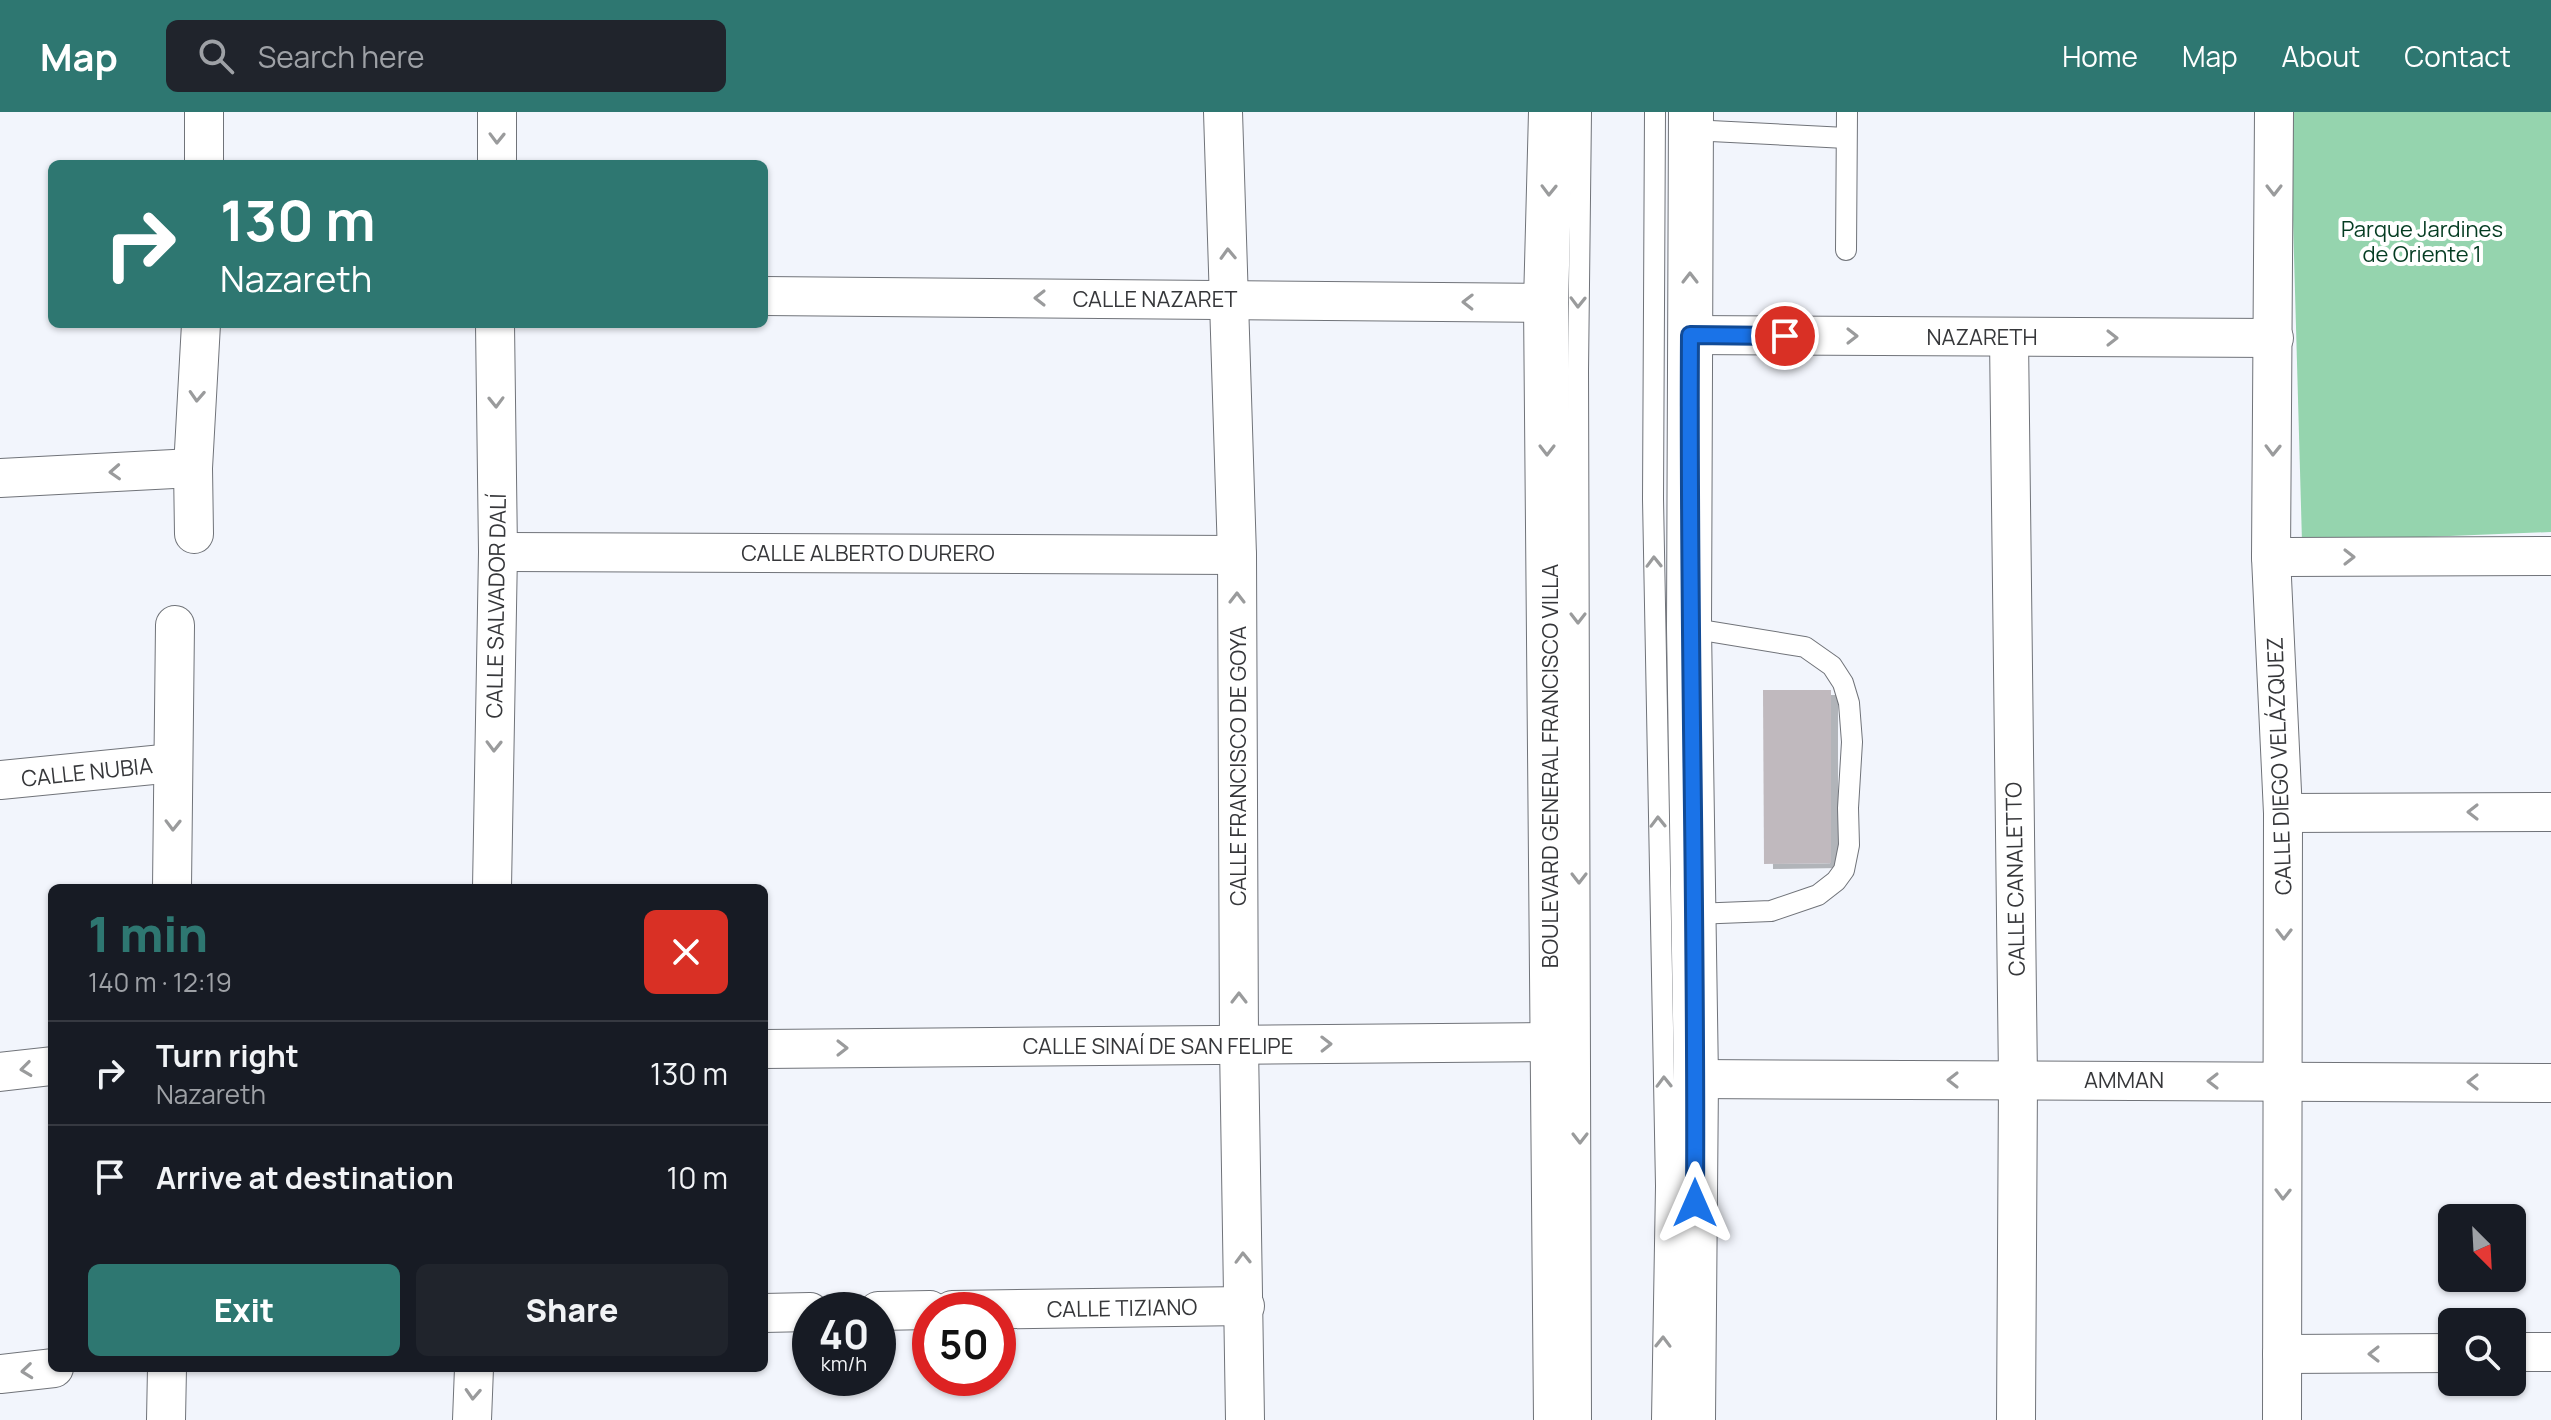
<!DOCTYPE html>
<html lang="en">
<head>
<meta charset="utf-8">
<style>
	body { margin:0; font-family:Manrope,sans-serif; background:#20242c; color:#f1f3f6; height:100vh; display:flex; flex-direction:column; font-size:30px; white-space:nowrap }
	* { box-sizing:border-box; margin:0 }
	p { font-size:26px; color:#9ea1a6 }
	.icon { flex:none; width:44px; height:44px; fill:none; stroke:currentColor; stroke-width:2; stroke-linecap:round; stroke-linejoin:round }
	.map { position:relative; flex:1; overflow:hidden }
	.sheet { position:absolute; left:48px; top:772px; width:720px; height:488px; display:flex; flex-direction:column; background:#171b24; border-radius:12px; box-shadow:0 2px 6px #0004 }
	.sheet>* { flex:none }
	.top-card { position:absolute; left:48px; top:48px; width:720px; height:168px; border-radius:12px; box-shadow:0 2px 6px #0004; background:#2e7771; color:#fff; overflow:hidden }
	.needle { width:52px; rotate:156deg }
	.fabs { position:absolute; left:2438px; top:1092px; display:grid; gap:16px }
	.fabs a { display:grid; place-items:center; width:88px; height:88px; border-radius:12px; background:#171b24; box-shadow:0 2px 6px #0004; font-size:40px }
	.speed { position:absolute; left:792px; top:1180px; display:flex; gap:16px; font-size:40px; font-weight:700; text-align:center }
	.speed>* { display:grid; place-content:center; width:104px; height:104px; border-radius:50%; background:#171b24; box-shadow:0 2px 6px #0004; line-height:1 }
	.speed small { font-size:20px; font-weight:400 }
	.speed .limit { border:12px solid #d22; background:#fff; color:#111 }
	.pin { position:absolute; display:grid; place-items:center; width:68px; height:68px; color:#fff; margin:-34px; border:4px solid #fff; border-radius:50%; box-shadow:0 2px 8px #0007 }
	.me { position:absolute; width:88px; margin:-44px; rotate:0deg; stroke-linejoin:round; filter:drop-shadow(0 0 6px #0008) }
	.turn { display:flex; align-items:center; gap:28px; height:168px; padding:0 40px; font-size:36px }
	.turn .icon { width:104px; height:104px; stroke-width:2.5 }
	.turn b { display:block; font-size:56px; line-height:68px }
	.round { display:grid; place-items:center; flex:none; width:84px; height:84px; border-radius:12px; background:#20242c }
	.head { display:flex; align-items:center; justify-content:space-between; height:136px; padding:0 40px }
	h1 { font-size:48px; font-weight:800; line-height:60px; color:#2e7771 }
	.primary-button { display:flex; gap:16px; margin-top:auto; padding:16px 40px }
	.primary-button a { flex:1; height:92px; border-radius:12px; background:#2e7771; color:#fff; font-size:32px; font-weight:800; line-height:92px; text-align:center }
	.primary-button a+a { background:#20242c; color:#f1f3f6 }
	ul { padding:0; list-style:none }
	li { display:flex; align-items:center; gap:24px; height:104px; padding:0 40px; border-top:2px solid #363941 }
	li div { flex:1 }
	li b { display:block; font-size:30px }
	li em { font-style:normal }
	header { display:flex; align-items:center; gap:48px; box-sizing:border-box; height:112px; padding:0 40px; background:#2e7771; color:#fff }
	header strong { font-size:38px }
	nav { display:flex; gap:44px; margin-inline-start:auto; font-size:28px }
	.search { width:560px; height:72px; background:#20242c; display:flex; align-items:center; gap:20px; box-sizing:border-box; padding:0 28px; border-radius:12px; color:#9ea1a6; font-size:30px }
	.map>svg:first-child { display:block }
</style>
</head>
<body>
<header>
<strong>Map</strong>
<div class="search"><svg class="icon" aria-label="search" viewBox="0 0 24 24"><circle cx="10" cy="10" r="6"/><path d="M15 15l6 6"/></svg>Search here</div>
<nav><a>Home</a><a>Map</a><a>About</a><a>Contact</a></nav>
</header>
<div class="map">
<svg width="2551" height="1308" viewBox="0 0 2551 1308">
	<defs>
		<filter id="shadow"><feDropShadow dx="9" dy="5" stdDeviation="0" flood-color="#0004"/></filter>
	</defs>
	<rect width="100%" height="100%" fill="#f2f5fc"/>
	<path fill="#95d4ae" d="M 2290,0 L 2551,0 L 2551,420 L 2302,430 Z"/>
	<path fill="#c0b9be" filter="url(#shadow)" d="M 1763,578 L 1831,578 L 1831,751 L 1764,752 Z"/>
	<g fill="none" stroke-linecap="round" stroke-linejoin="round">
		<defs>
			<g id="lane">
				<path d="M 1655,0 L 1653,387 L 1666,1074 L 1662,1308"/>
				<path d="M 1691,18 L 1846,26"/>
				<path d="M 1846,138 L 1847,0"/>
				<path d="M 1689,516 L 1805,535 L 1832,554 L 1843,571 L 1849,591 L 1852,630 L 1848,696 L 1849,733 L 1844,758 L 1836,769 L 1818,783 L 1771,799 L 1694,802"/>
				<path d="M 1581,1308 L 1578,259 L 1581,0"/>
			</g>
			<g id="street">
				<path d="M 1223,0 L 1237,443 L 1239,933 L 1245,1308"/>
				<path d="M 2274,0 L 2271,445 L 2283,701 L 2282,1308"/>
				<path d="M 204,52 L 204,0"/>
				<path d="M 497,52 L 497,0"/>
				<path d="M 764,184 L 1546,191"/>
				<path d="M 1690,223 L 2274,226"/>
				<path d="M 2009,226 L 2018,968 L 2016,1308"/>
				<path d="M 0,366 L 193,356"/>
				<path d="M 194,422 L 193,356 L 201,212"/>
				<path d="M 498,440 L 1237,443"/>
				<path d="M 2271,445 L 2551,444"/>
				<path d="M 0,668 L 173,651"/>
				<path d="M 2283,701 L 2551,700"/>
				<path d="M 172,776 L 175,513"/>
				<path d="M 492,776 L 498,440 L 495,212"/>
				<path d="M 764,937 L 1552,930"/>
				<path d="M 0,960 L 52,954"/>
				<path d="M 1696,967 L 2551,971"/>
				<path d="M 952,1198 L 1245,1194"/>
				<path d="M 878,1199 L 930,1198"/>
				<path d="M 764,1201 L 810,1200"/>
				<path d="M 2512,1240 L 2551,1240"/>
				<path d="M 2282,1242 L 2452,1241"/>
				<path d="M 0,1262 L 54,1256"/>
				<path d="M 166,1308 L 167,1256"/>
				<path d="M 472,1308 L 474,1256"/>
			</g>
			<g id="secondary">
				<path d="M 1551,0 L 1546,191 L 1556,1308"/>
				<path d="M 1691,0 L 1689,516 L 1696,967 L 1693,1308"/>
			</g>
		</defs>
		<use href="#lane" stroke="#707379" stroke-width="22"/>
		<use href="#street" stroke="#707379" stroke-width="40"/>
		<use href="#secondary" stroke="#707379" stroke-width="46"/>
		<use href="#lane" stroke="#fff" stroke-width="20"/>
		<use href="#street" stroke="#fff" stroke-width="38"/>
		<use href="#secondary" stroke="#fff" stroke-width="44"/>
	</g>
	<defs><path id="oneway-chevron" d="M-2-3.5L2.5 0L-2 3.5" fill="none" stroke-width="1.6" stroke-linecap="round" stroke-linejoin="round" transform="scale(2)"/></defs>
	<g stroke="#9a9b9c">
		<use href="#oneway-chevron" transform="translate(497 26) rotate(91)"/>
		<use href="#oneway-chevron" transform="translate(1549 78) rotate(91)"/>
		<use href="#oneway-chevron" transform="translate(2274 78) rotate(90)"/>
		<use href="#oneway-chevron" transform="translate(1228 142) rotate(-92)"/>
		<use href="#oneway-chevron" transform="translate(1690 166) rotate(-90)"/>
		<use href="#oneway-chevron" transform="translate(1040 186) rotate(-180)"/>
		<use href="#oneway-chevron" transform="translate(1468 190) rotate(-179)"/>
		<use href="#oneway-chevron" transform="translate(1578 190) rotate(91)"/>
		<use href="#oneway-chevron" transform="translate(1852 224)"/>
		<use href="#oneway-chevron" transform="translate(2112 226)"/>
		<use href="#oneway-chevron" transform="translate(197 284) rotate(93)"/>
		<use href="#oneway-chevron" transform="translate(496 290) rotate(89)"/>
		<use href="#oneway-chevron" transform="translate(1547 338) rotate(90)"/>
		<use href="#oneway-chevron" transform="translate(2273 338) rotate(91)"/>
		<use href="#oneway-chevron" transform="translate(115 360) rotate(177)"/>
		<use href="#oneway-chevron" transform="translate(2349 445)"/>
		<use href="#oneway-chevron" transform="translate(1654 450) rotate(-91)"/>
		<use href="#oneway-chevron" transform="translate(1237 486) rotate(-90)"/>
		<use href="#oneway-chevron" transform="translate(1578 506) rotate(90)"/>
		<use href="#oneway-chevron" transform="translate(494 634) rotate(91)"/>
		<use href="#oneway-chevron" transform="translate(2473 700) rotate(180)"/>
		<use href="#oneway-chevron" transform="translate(1658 710) rotate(-91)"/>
		<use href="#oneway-chevron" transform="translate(173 713) rotate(91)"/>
		<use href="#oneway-chevron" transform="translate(1579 766) rotate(90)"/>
		<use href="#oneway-chevron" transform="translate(2284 822) rotate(90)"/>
		<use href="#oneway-chevron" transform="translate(1239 886) rotate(-90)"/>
		<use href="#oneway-chevron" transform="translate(1326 932) rotate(-1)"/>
		<use href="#oneway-chevron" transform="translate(842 936)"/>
		<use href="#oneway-chevron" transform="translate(26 957) rotate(173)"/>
		<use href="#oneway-chevron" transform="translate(1953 968) rotate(-180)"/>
		<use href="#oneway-chevron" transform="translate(2213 969) rotate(-180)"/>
		<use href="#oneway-chevron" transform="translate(1664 970) rotate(-91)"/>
		<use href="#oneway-chevron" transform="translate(2473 970) rotate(-180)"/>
		<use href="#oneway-chevron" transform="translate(1580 1026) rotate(90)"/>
		<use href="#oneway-chevron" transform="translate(2283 1082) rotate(91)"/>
		<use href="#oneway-chevron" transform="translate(1243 1146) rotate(-91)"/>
		<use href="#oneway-chevron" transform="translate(1663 1230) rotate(-89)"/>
		<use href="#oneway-chevron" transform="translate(2374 1242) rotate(180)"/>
		<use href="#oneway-chevron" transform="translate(27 1259) rotate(174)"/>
		<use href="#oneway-chevron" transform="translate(473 1282) rotate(93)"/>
	</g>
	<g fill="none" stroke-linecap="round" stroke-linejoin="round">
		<defs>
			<path id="route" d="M 1695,1091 C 1697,802 1688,512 1690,223 L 1785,224"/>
		</defs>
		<use href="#route" stroke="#114b97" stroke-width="20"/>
		<use href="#route" stroke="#1a73e8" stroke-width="14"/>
	</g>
	<g text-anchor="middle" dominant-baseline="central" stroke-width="8" stroke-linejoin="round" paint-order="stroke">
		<g font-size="22" fill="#053c22" stroke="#fff">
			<text x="2422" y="117">Parque Jardines<tspan x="2422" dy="25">de Oriente 1</tspan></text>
		</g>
		<g font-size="22" fill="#36373a" stroke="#fff">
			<text x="1155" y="187">CALLE NAZARET</text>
			<text x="1982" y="225">NAZARETH</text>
			<text x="868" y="441">CALLE ALBERTO DURERO</text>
			<text transform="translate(496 494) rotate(-89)">CALLE SALVADOR DALÍ</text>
			<text transform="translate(1238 654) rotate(-90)">CALLE FRANCISCO DE GOYA</text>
			<text transform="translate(1550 654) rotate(-90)">BOULEVARD GENERAL FRANCISCO VILLA</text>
			<text transform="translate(2279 654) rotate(-92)">CALLE DIEGO VELÁZQUEZ</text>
			<text transform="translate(87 660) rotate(-6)">CALLE NUBIA</text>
			<text transform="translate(2015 767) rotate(-91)">CALLE CANALETTO</text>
			<text x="1158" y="934">CALLE SINAÍ DE SAN FELIPE</text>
			<text x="2124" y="968">AMMAN</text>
			<text transform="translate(1122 1196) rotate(-1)">CALLE TIZIANO</text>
		</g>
	</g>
</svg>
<div class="fabs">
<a><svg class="needle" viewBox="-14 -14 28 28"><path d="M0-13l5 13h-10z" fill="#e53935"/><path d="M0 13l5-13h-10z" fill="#9ea1a6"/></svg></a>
<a><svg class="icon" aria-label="search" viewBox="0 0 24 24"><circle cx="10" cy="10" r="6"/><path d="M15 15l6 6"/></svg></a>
</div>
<div class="speed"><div>40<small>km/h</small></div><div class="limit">50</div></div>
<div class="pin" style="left:1785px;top:224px;background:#d93025"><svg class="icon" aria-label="arrive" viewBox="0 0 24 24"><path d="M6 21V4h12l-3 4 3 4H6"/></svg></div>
<svg class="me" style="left:1695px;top:1091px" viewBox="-20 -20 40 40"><path d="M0-17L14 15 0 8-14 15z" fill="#1a73e8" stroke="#fff" stroke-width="4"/></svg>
<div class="top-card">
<div class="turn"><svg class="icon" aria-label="right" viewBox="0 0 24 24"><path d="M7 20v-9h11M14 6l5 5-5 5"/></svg><div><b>130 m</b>Nazareth</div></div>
</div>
<section class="sheet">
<div class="head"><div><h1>1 min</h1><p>140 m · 12:19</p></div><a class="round" style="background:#d93025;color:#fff"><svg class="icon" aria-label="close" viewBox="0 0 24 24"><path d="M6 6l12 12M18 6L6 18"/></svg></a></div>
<ul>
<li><svg class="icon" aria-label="right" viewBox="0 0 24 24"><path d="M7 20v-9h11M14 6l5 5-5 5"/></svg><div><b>Turn right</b><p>Nazareth</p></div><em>130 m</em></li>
<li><svg class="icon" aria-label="arrive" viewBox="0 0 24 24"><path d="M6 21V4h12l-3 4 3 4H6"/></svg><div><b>Arrive at destination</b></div><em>10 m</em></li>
</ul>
<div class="primary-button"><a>Exit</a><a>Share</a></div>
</section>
</div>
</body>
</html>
